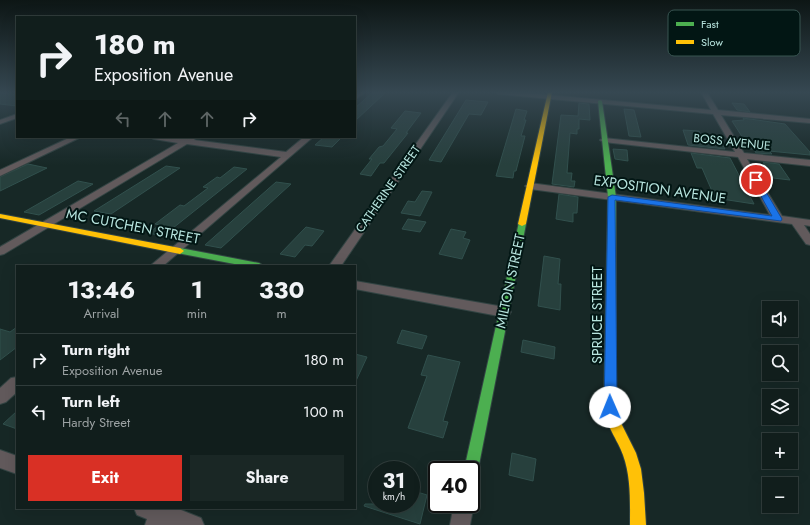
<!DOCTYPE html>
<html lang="en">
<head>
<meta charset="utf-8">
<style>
	body { margin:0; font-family:Jost,sans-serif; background:#1a2725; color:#f1f3f6; height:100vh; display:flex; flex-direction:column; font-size:15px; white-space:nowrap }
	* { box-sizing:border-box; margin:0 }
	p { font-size:13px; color:#9ca2a3 }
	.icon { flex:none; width:22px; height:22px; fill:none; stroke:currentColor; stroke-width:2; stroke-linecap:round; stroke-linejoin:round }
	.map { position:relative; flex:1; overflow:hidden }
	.panel { position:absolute; left:16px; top:265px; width:340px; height:244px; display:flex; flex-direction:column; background:#111e1c; border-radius:0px; box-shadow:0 4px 16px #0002,0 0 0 1px #303c3b }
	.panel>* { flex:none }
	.hud { position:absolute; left:16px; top:16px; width:340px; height:122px; border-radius:0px; box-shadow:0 4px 16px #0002,0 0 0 1px #303c3b; background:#111e1c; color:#f1f3f6; overflow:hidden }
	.fabs { position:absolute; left:762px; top:301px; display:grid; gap:8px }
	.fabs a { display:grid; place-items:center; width:36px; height:36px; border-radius:0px; background:#111e1c; box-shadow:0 4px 16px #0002,0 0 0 1px #303c3b; font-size:20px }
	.speed { position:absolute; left:368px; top:461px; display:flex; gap:8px; font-size:20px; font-weight:700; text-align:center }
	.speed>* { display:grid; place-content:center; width:52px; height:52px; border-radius:50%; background:#111e1c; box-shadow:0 4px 16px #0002,0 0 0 1px #303c3b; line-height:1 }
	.speed small { font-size:10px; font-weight:400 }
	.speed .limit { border:2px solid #111; border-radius:6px; background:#fff; color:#111 }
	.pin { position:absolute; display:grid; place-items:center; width:34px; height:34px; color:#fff; margin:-17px; border:2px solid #fff; border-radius:50%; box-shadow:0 1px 4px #0007 }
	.me { position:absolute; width:44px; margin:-22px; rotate:359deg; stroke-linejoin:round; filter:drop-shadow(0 0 3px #0008) }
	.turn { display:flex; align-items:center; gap:14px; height:84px; padding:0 12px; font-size:18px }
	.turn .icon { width:52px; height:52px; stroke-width:2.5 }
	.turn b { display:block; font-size:28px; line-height:34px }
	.lanes { display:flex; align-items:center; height:38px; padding:0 12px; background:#0003; justify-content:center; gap:20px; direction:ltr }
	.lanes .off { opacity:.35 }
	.eta { display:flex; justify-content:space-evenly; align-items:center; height:68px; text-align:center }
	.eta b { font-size:24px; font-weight:700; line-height:28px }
	.button { display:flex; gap:8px; margin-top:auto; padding:8px 12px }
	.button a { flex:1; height:46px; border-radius:0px; background:#d93025; color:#fff; font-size:16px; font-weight:700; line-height:46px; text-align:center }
	.button a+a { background:#1a2725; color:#f1f3f6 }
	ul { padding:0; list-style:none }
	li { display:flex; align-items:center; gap:12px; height:52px; padding:0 12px; border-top:1px solid #303c3b }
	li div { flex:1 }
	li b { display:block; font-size:15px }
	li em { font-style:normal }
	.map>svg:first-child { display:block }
</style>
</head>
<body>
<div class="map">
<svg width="810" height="525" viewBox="0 0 810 525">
	<rect width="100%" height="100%" fill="#172826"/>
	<g fill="#27403d" stroke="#31504d">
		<path d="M 373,92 L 386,92 L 355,121 L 355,108 Z"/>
		<path d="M 0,93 L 17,95 L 17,106 L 0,104 Z"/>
		<path d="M 466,100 L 488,102 L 481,115 L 469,114 L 441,162 L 429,160 Z"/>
		<path d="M 579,103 L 589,104 L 590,120 L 579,119 L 579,129 L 577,129 L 577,134 L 570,133 L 567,173 L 572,173 L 571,181 L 575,181 L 574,187 L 552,184 L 561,115 L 578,116 Z"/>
		<path d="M 732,103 L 744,104 L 750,112 L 737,110 Z"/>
		<path d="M 516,109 L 527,111 L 524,120 L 526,120 L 521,136 L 525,136 L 516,171 L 514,171 L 513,178 L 496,176 Z"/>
		<path d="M 624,109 L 634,110 L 641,137 L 629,136 Z"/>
		<path d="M 405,111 L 421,113 L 406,133 L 408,133 L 384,163 L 380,163 L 371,176 L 360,174 L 372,159 L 369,159 L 379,147 L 383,146 L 397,129 L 391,128 Z"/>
		<path d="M 743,118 L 785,124 L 810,152 L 810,155 L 769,151 L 772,154 L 756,153 L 754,149 L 750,149 L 732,121 L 744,120 Z"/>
		<path d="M 683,130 L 699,131 L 703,139 L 720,141 L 725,149 L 688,145 Z"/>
		<path d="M 324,137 L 342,137 L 332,147 L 315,145 Z"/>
		<path d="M 613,149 L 627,150 L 628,161 L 615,159 Z"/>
		<path d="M 691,153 L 730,158 L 754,204 L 715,198 L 702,168 L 697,168 Z"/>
		<path d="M 763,162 L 779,164 L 790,180 L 773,178 Z"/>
		<path d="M 28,164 L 47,168 L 0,191 L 0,177 Z"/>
		<path d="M 166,166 L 180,168 L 111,214 L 94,211 Z"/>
		<path d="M 234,167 L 247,169 L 163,236 L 148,233 L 160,225 L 155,224 L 180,205 L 184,206 L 208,188 L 203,187 L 217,177 L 220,178 Z"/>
		<path d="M 78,181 L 93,184 L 39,215 L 24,212 Z"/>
		<path d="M 276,182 L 291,184 L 221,248 L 205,245 Z"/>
		<path d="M 422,191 L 432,192 L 420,216 L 401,213 L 408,201 L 415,202 Z"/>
		<path d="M 559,194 L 578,197 L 577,213 L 573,213 L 573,222 L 556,219 Z"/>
		<path d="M 408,219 L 426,222 L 420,232 L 402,229 Z"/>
		<path d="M 306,227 L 324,231 L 312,246 L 305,245 L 295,257 L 280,254 Z"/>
		<path d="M 451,229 L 466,232 L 463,238 L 470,240 L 462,259 L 439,254 Z"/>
		<path d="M 544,256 L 560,259 L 558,284 L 561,284 L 560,310 L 538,306 Z"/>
		<path d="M 17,327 L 17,347 L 0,360 L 0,329 L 10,332 Z"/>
		<path d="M 402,330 L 427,336 L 422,349 L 397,343 Z"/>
		<path d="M 523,340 L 555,347 L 554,359 L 521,352 Z"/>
		<path d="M 355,354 L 367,357 L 355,383 Z"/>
		<path d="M 428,355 L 460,362 L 443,421 L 448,422 L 443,438 L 408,428 L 427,376 L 421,375 Z"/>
		<path d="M 17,411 L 17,429 L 3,424 Z"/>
		<path d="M 512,453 L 536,459 L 533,481 L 509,475 Z"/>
		<path d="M 411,490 L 427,495 L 420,524 L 364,506 L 365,504 L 411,504 Z"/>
	</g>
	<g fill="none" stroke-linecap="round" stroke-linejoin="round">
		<defs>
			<g id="street">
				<path d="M 358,92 L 365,92 L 355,100 L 355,95 Z"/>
				<path d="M 453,92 L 459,92 L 341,266 L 329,266 Z"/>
				<path d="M 495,92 L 517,92 L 711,110 L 701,92 L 707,92 L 718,110 L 810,119 L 810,123 L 721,115 L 744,153 L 810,160 L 810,166 L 747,159 L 782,216 L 810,220 L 810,226 L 804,225 L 810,234 L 810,245 L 806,244 L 792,224 L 530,189 L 525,186 L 530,183 L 770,215 L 738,157 L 604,142 L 600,140 L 604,138 L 735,152 L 713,114 L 498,94 Z"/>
				<path d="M 17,114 L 17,118 L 0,124 L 0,120 Z"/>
				<path d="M 71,137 L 81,137 L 0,176 L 0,170 Z"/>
				<path d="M 150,137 L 184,139 L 187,137 L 197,137 L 194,140 L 286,152 L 304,137 L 313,137 L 163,266 L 150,266 L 281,157 L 187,144 L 4,254 L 0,255 L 0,247 L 178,143 L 154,139 Z"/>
				<path d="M 355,281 L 504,307 L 509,309 L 511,312 L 509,315 L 504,317 L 355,289 Z"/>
				<path d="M 17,377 L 17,392 L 6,402 L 0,404 L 0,388 L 11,378 Z"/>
				<path d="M 0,450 L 17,456 L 17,474 L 0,468 Z"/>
				<path d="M 471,497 L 474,504 L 470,525 L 450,525 L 454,504 L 471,504 Z"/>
				<path d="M 134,508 L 176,508 L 201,518 L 204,525 L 145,525 L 147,519 L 137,515 Z"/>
			</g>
			<g id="fast">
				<path d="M 600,100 L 602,101 L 616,197 L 616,401 L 614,405 L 610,406 L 606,405 L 604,401 L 608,197 L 598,101 Z"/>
				<path d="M 519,222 L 525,222 L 526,224 L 478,470 L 476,475 L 471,477 L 471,470 L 464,470 Z"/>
				<path d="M 180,248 L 259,263 L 264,266 L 245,266 L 177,253 L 176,251 Z"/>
			</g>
			<g id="slow">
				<path d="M 548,92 L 552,92 L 526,224 L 522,226 L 518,224 Z"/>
				<path d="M 0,214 L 180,248 L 184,251 L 180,254 L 0,218 Z"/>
				<path d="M 610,396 L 614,397 L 619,419 L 636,453 L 641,469 L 644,493 L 646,525 L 630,525 C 630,501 631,477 623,455 C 618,439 597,414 606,397 Z"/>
			</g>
		</defs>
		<use href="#street" stroke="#324443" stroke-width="2"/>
		<use href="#fast" stroke="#324443" stroke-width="2"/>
		<use href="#slow" stroke="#324443" stroke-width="2"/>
		<use href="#street" fill="#625a5c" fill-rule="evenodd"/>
		<use href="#fast" fill="#4caf50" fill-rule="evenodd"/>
		<use href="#slow" fill="#ffc107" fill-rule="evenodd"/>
	</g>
	<linearGradient id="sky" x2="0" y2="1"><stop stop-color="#0d1615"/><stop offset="0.56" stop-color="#364852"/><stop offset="1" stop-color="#364852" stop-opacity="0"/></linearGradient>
	<rect width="810" height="165" fill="url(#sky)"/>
	<path fill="#1a73e8" stroke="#114b97" d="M 756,178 L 759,180 L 782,219 L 781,221 L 615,200 L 617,407 L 615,410 L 610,412 L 606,410 L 604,407 L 608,197 L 612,195 L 772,216 L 752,180 Z"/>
	<g text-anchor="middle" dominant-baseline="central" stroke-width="4" stroke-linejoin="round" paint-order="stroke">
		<g font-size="12" fill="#b7e4de" stroke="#021614">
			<text transform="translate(732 142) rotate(6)">BOSS AVENUE</text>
			<text transform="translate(388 189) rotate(-55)">CATHERINE STREET</text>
		</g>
		<g font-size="14" fill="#b7e4de" stroke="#021614">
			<text transform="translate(660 189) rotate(8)">EXPOSITION AVENUE</text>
			<text transform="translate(133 226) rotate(11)">MC CUTCHEN STREET</text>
			<text transform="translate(510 281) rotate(-78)">MILTON STREET</text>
			<text transform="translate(597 315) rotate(-90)">SPRUCE STREET</text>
		</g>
	</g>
	<rect x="668" y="10" width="132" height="46" rx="6" fill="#021614" stroke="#385451" stroke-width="1"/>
	<rect x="676" y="22" width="18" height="4" fill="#4caf50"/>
	<rect x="676" y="40" width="18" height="4" fill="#ffc107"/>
	<g font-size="11" fill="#b7e4de">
		<text x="701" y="28">Fast</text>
		<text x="701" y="46">Slow</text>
	</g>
</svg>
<div class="fabs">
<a><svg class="icon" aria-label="sound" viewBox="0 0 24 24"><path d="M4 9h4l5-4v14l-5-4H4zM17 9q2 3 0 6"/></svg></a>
<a><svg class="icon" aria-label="search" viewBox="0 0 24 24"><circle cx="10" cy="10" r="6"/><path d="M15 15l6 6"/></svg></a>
<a><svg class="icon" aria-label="layers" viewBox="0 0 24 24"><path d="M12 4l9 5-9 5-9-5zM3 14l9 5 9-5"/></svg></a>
<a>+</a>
<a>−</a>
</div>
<div class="speed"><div>31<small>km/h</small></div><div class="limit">40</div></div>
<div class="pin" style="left:756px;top:180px;background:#d93025"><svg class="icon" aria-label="arrive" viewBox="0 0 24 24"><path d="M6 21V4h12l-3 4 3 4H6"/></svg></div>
<svg class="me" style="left:610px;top:407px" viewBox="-20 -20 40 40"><circle r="19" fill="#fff"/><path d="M0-13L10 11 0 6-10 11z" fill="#1a73e8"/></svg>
<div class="hud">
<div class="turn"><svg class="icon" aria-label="right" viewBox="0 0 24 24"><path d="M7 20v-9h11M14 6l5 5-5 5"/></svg><div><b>180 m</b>Exposition Avenue</div></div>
<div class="lanes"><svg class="icon off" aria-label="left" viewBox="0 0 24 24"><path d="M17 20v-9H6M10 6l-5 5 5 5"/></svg><svg class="icon off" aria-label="ahead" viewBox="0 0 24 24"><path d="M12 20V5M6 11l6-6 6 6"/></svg><svg class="icon off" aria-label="ahead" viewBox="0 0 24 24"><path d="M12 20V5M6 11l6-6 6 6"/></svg><svg class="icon" aria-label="right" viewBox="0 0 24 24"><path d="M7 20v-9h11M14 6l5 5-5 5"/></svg></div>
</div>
<section class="panel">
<div class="eta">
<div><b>13:46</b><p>Arrival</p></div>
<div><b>1</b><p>min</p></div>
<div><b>330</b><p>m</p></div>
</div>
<ul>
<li><svg class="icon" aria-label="right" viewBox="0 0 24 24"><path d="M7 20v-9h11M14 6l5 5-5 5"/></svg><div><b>Turn right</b><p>Exposition Avenue</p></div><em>180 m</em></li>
<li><svg class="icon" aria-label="left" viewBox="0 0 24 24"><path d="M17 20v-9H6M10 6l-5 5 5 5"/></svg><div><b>Turn left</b><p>Hardy Street</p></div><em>100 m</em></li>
</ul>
<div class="button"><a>Exit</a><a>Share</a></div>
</section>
</div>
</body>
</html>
